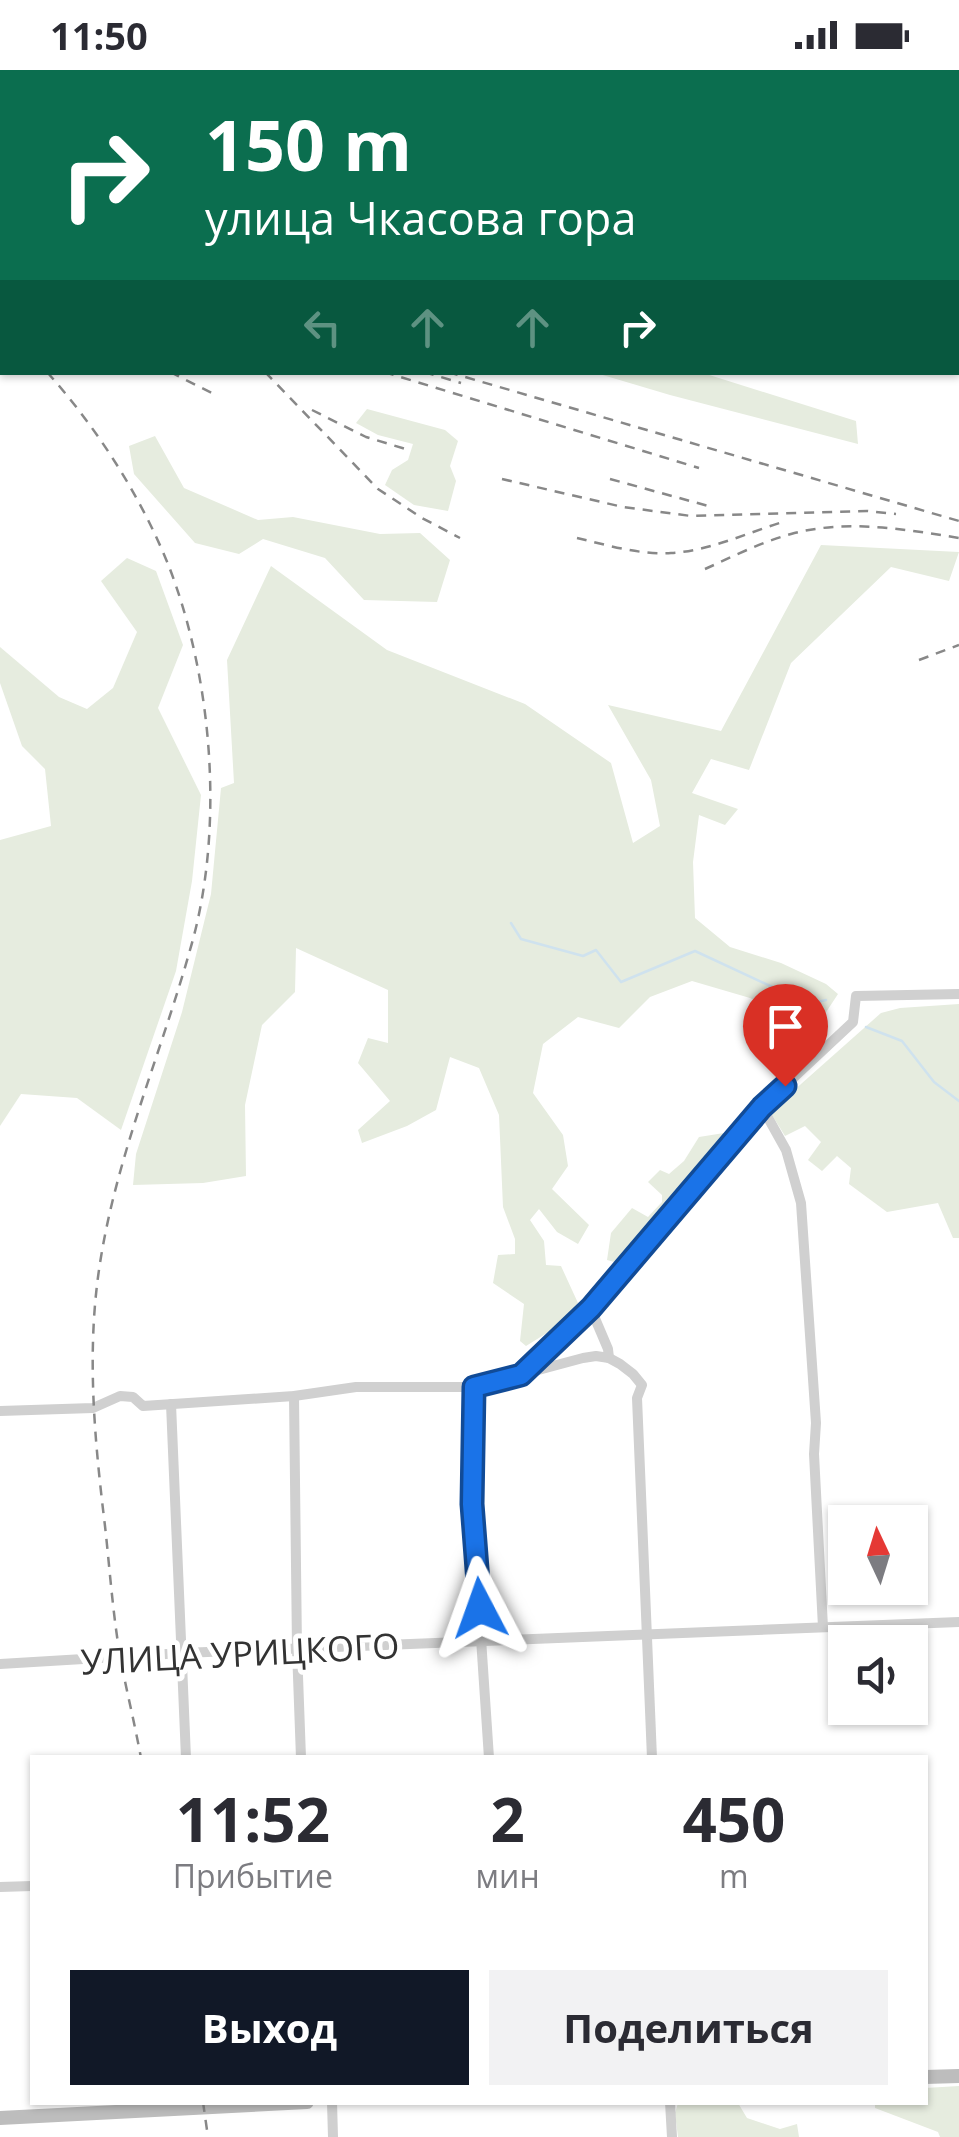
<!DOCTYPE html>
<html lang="ru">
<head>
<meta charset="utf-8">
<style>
	body { margin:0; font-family:"Open Sans",sans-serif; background:#f2f2f3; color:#2b2b33; height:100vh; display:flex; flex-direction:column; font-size:38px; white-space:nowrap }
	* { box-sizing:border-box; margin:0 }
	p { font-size:32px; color:#7c7c81 }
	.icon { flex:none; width:55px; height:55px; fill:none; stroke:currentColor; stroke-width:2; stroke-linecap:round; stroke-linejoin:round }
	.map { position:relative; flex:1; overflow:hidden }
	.drawer { position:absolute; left:30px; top:1685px; width:898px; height:350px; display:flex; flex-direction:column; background:#fff; border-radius:0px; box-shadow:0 2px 8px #0004 }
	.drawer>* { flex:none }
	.banner { position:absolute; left:0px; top:0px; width:960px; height:305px; box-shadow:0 2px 8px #0004; background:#0b6e4f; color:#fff; overflow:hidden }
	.needle { width:65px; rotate:356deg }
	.controls { position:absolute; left:828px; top:1435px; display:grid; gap:20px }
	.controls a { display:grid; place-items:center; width:100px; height:100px; border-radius:0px; background:#fff; box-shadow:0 2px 8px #0004; font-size:50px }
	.pin { position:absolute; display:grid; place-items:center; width:85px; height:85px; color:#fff; margin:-102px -42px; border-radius:50% 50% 50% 0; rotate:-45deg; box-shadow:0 0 10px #0007 }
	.pin .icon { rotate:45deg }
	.me { position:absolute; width:110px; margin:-55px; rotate:356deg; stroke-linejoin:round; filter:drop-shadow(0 0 8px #0008) }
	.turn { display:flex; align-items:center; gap:35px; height:210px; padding:0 40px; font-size:45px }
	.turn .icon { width:130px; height:130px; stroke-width:2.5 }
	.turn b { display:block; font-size:70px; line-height:85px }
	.lanes { display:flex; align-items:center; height:95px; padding:0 40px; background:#0003; justify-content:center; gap:50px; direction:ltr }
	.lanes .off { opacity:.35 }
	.eta { display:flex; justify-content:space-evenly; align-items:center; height:170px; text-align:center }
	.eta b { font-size:60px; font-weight:700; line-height:70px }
	.button { display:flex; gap:20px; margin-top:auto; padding:20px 40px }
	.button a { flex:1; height:115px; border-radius:0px; background:#111827; color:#fff; font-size:40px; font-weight:700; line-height:115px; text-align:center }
	.button a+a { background:#f2f2f3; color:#2b2b33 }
	.status { display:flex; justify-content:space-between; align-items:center; height:70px; padding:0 50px; background:#fff; direction:ltr }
	.status svg { height:28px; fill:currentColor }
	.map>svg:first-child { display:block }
</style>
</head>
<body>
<div class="status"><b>11:50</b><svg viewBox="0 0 49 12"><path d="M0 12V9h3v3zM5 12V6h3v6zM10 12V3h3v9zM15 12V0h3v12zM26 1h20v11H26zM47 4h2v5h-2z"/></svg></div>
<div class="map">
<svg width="959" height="2067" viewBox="0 0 959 2067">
	<rect width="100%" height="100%" fill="#fff"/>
	<g fill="#e6ecdf">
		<path d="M 596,303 L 703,303 L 856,351 L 858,374 L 670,325 Z"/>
		<path d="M 367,339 L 445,360 L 458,371 L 450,396 L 456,411 L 448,441 L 414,435 L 385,415 L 392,400 L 408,390 L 413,374 L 378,365 L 356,353 Z"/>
		<path d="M 155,366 L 184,418 L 258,450 L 293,447 L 380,464 L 420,463 L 450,490 L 437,532 L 364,530 L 325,488 L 263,469 L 239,484 L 195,473 L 134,404 L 129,376 Z"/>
		<path d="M 821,475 L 959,482 L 949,511 L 891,497 L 791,593 L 749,700 L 711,689 L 692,723 L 738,739 L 725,755 L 699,745 L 693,792 L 695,848 L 730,877 L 781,893 L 826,914 L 838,924 L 815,959 L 750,928 L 692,911 L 650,927 L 619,958 L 578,947 L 543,974 L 533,1023 L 563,1065 L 568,1096 L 552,1119 L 589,1155 L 578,1174 L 557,1162 L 539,1139 L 530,1150 L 544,1171 L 546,1195 L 561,1196 L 578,1233 L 563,1253 L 526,1276 L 520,1271 L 524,1234 L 493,1213 L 498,1185 L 515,1184 L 515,1169 L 503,1137 L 499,1045 L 479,998 L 450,987 L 436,1040 L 407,1056 L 362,1073 L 358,1060 L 390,1031 L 358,993 L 368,968 L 388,973 L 388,920 L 296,878 L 295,922 L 262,955 L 245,1035 L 246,1106 L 203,1113 L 133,1115 L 136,1084 L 182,942 L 211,824 L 221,718 L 234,713 L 227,590 L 271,496 L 387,580 L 525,634 L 611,693 L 633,773 L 660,756 L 651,710 L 608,635 L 721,661 Z"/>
		<path d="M 127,488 L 156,501 L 183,575 L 158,638 L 201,725 L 192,811 L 176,901 L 121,1060 L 77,1028 L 21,1024 L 0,1056 L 0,770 L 51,756 L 45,699 L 22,676 L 0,613 L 0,577 L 59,627 L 87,639 L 113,618 L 137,562 L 101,511 Z"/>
		<path d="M 959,934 L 959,1168 L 953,1168 L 938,1133 L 887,1142 L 849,1114 L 851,1098 L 837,1086 L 822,1101 L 808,1090 L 821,1072 L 805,1056 L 785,1066 L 772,1045 L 774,1038 L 881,943 L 900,938 Z"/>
		<path d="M 724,1063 L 716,1083 L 618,1193 L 607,1190 L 611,1163 L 632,1138 L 648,1147 L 662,1132 L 662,1125 L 648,1112 L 660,1100 L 669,1104 L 684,1091 L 699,1067 Z"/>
		<path d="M 959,2016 L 959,2067 L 940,2067 L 938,2062 L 875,2038 L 875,2033 L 925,2032 L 925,2018 Z"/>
		<path d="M 678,2033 L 738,2033 L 747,2048 L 780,2059 L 797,2054 L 799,2067 L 678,2067 L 675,2043 Z"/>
	</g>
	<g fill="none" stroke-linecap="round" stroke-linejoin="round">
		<g stroke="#cfe2ee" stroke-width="2.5">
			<path d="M 0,30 L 2,30"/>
			<path d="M 511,853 L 521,869 L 583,886 L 596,880 L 621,912 L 695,881 L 809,934 L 826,930"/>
			<path d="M 866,957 L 902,971 L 934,1012 L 959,1031"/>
		</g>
		<g stroke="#d0d0d0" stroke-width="10">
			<path d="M 1,0 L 20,2"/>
			<path d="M 762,1037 L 786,1080 L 801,1133 L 816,1353 L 814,1384 L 823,1557"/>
			<path d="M 591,1239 L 608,1279 L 609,1288"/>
			<path d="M 525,1301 L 591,1239 L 762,1037 L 853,952 L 856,926 L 959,924"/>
			<path d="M 474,1317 L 472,1434 L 489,1688"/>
			<path d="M 294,1326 L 297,1579 L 301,1688"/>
			<path d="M 171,1334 L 186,1688"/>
			<path d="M 0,1341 L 93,1338 L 120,1326 L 133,1327 L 143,1336 L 294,1326 L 356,1317 L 474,1317 L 583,1288 L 596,1286 L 609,1288 L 620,1294 L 633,1304 L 642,1315 L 637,1328 L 652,1688"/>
			<path d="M 0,1594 L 183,1583 L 959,1552"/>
			<path d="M 0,1817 L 32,1816"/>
			<path d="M 332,2032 L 333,2067"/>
			<path d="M 670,2032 L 672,2067"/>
		</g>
		<g stroke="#bdbdbd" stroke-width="14">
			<path d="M 925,2007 L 959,2006"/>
			<path d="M 0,2048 L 307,2032"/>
		</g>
		<g stroke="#888" stroke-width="2.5" stroke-dasharray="10 8" stroke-linecap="butt">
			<path d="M 0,168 L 2,169"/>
			<path d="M 0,226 L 2,227"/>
			<path d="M 0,252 L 2,255"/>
			<path d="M 47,302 C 97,358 140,425 168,494 C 213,609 225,761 190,880 C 159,990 113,1094 98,1207 C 87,1290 95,1374 105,1456 C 110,1501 113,1547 121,1591 C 127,1623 135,1655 141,1688"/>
			<path d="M 170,302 L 218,326"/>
			<path d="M 265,302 L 378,419 L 422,448 L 460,468"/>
			<path d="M 384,302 L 699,398"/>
			<path d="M 424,302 L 461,313"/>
			<path d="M 448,302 L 959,451"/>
			<path d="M 312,340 L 366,367 L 409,380"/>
			<path d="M 502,409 L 623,437 L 691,446 L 867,441 L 896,444"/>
			<path d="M 610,409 L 712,437"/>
			<path d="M 577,468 C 607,475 639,485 671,483 C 710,481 749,462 786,451"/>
			<path d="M 705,499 C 732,487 761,472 791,464 C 846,449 903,459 959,468"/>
			<path d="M 919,590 L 959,575"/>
			<path d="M 203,2032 L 208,2067"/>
		</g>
	</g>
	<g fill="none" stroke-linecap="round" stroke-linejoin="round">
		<defs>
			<path id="route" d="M 480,1538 L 472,1434 L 474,1317 L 521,1305 L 591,1238 L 762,1037 L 785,1016"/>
		</defs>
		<use href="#route" stroke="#114b97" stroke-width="25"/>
		<use href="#route" stroke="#1a73e8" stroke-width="18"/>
	</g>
	<g text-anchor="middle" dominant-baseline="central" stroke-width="10" stroke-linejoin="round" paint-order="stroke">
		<g font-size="35" fill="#333" stroke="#fff">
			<text transform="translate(240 1583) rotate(-3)">УЛИЦА УРИЦКОГО</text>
		</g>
	</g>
</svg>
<div class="controls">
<a><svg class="needle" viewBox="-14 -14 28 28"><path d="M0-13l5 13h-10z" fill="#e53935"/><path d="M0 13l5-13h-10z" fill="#7c7c81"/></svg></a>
<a><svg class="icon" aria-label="sound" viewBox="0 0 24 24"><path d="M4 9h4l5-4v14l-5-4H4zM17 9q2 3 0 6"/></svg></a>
</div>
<div class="pin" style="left:785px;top:1016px;background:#d93025"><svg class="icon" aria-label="arrive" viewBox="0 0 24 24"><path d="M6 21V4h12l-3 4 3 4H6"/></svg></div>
<svg class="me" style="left:480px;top:1538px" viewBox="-20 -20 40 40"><path d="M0-17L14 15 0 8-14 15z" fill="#1a73e8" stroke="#fff" stroke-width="4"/></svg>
<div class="banner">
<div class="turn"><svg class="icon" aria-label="right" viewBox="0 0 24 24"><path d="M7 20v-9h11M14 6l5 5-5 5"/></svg><div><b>150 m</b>улица Чкасова гора</div></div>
<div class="lanes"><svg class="icon off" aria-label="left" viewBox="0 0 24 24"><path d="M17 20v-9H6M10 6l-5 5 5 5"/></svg><svg class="icon off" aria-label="ahead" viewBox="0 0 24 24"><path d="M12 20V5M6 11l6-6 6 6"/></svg><svg class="icon off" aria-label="ahead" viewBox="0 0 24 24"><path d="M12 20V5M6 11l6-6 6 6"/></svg><svg class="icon" aria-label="right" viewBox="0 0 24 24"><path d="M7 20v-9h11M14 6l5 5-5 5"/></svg></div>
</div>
<section class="drawer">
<div class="eta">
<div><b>11:52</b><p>Прибытие</p></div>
<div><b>2</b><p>мин</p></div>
<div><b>450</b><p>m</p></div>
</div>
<div class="button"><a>Выход</a><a>Поделиться</a></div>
</section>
</div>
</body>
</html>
